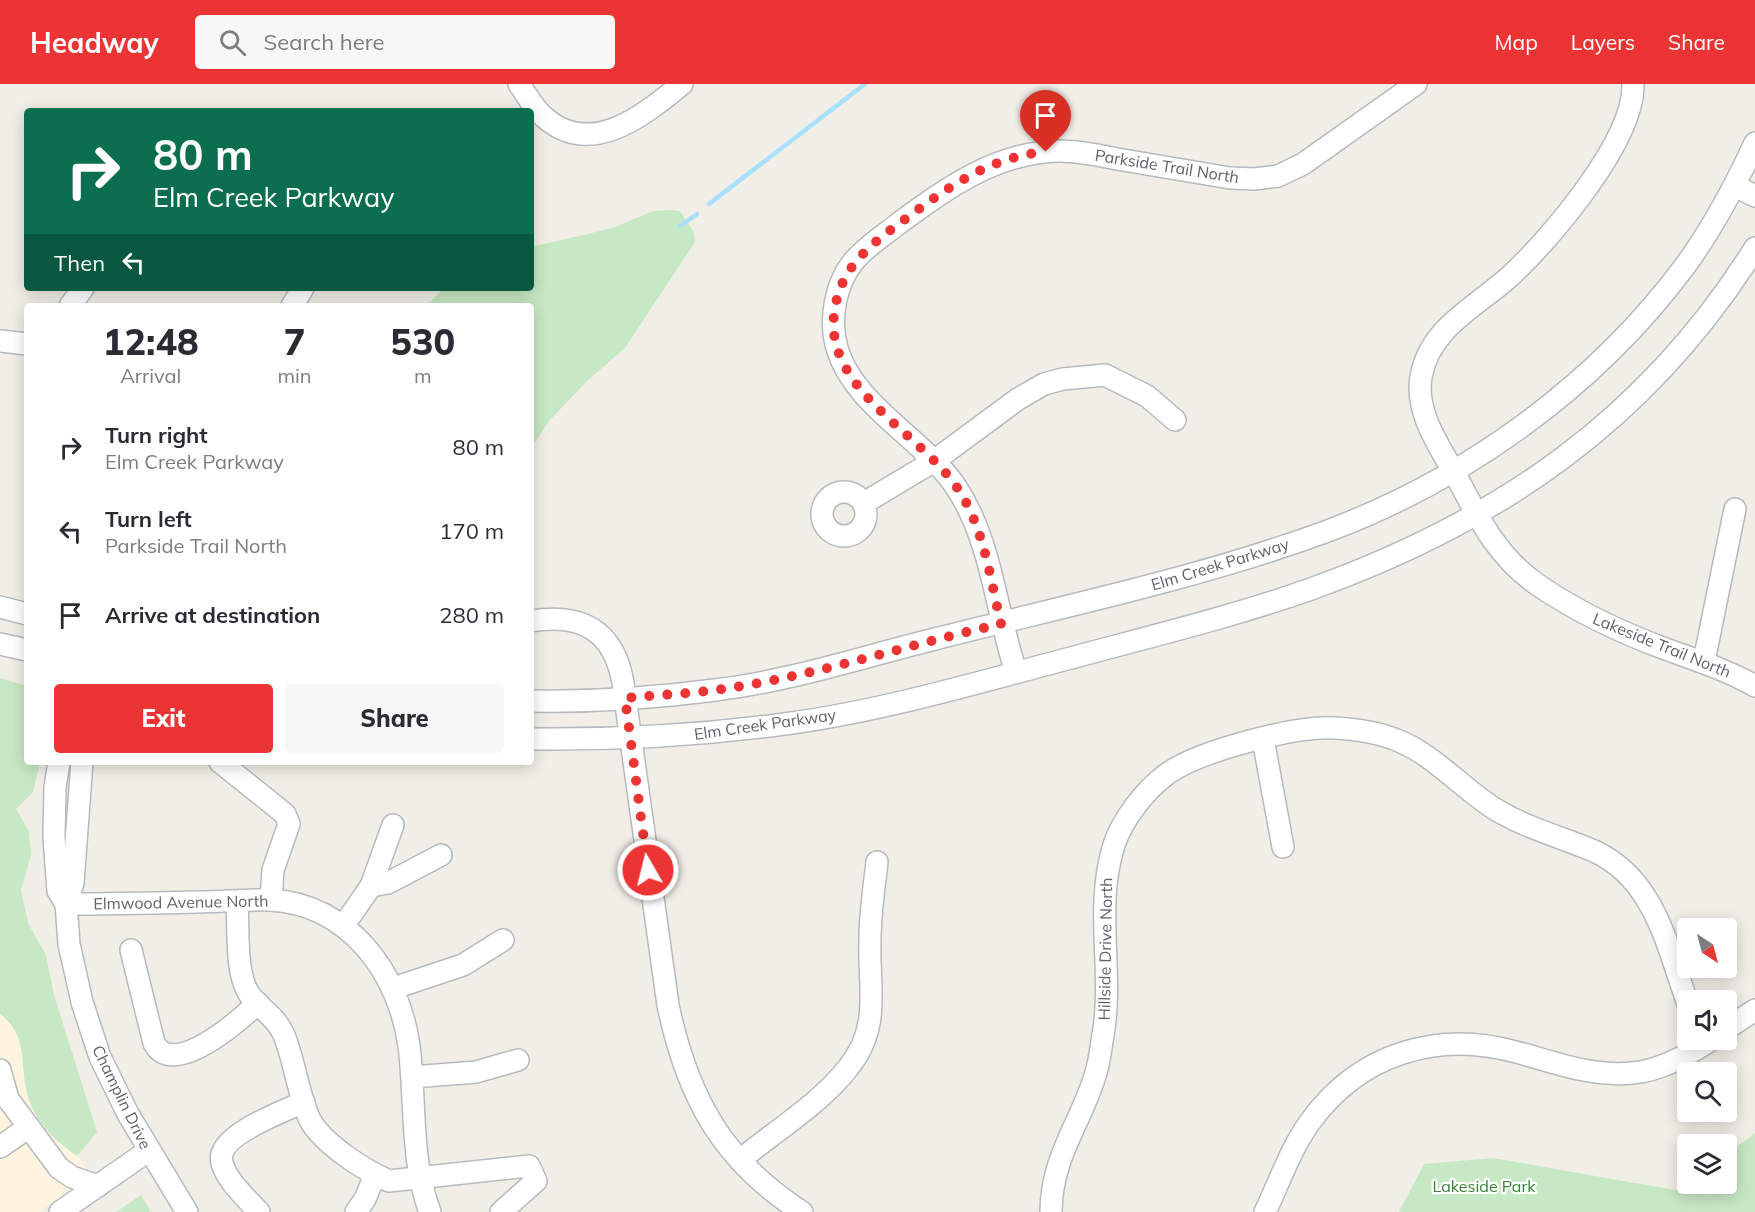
<!DOCTYPE html>
<html lang="en">
<head>
<meta charset="utf-8">
<style>
	body { margin:0; font-family:Mulish,sans-serif; background:#f7f7f7; color:#2b2b33; height:100vh; display:flex; flex-direction:column; font-size:22px; white-space:nowrap }
	* { box-sizing:border-box; margin:0 }
	p { font-size:20px; color:#7c7c81 }
	.icon { flex:none; width:33px; height:33px; fill:none; stroke:currentColor; stroke-width:2; stroke-linecap:round; stroke-linejoin:round }
	.map { position:relative; flex:1; overflow:hidden }
	.drawer { position:absolute; left:24px; top:219px; width:510px; height:462px; display:flex; flex-direction:column; background:#fff; border-radius:6px; box-shadow:0 3px 15px #0003 }
	.drawer>* { flex:none }
	.hud { position:absolute; left:24px; top:24px; width:510px; height:183px; border-radius:6px; box-shadow:0 3px 15px #0003; background:#0b6e4f; color:#fff; overflow:hidden }
	.needle { width:39px; rotate:144deg }
	.buttons { position:absolute; left:1677px; top:834px; display:grid; gap:12px }
	.buttons a { display:grid; place-items:center; width:60px; height:60px; border-radius:6px; background:#fff; box-shadow:0 3px 15px #0003; font-size:30px }
	.pin { position:absolute; display:grid; place-items:center; width:51px; height:51px; color:#fff; margin:-62px -26px; border-radius:50% 50% 50% 0; rotate:-45deg; box-shadow:0 0 6px #0007 }
	.pin .icon { rotate:45deg }
	.me { position:absolute; width:66px; margin:-33px; rotate:352deg; stroke-linejoin:round; filter:drop-shadow(0 0 4px #0008) }
	.turn { display:flex; align-items:center; gap:21px; height:126px; padding:0 30px; font-size:27px }
	.turn .icon { width:78px; height:78px; stroke-width:2.5 }
	.turn b { display:block; font-size:42px; line-height:51px }
	.then { display:flex; align-items:center; height:57px; padding:0 30px; background:#0003; gap:12px; font-size:22px }
	.eta { display:flex; justify-content:space-evenly; align-items:center; height:102px; text-align:center }
	.eta b { font-size:36px; font-weight:800; line-height:42px }
	.primary-button { display:flex; gap:12px; margin-top:auto; padding:12px 30px }
	.primary-button a { flex:1; height:69px; border-radius:6px; background:#eb3433; color:#fff; font-size:24px; font-weight:800; line-height:69px; text-align:center }
	.primary-button a+a { background:#f7f7f7; color:#2b2b33 }
	ul { padding:0; list-style:none }
	li { display:flex; align-items:center; gap:18px; height:84px; padding:0 30px }
	li div { flex:1 }
	li b { display:block; font-size:22px }
	li em { font-style:normal }
	header { display:flex; align-items:center; gap:36px; box-sizing:border-box; height:84px; padding:0 30px; background:#eb3433; color:#fff }
	header strong { font-size:28px }
	nav { display:flex; gap:33px; margin-inline-start:auto; font-size:21px }
	.search { width:420px; height:54px; background:#f7f7f7; display:flex; align-items:center; gap:15px; box-sizing:border-box; padding:0 21px; border-radius:6px; color:#7c7c81; font-size:22px }
	.map>svg:first-child { display:block }
</style>
</head>
<body>
<header>
<strong>Headway</strong>
<div class="search"><svg class="icon" aria-label="search" viewBox="0 0 24 24"><circle cx="10" cy="10" r="6"/><path d="M15 15l6 6"/></svg>Search here</div>
<nav><a>Map</a><a>Layers</a><a>Share</a></nav>
</header>
<div class="map">
<svg width="1755" height="1128" viewBox="0 0 1755 1128">
	<rect width="100%" height="100%" fill="#f1eee7"/>
	<path fill="#fef4df" d="M 0,930 L 13,940 L 23,968 L 29,1016 L 52,1054 L 77,1072 L 90,1089 L 39,1128 L 0,1128 Z"/>
	<g fill="#c7e8c4">
		<path d="M 672,126 L 680,127 L 694,148 L 695,158 L 625,264 L 588,296 L 549,337 L 531,365 L 531,222 L 426,222 L 444,204 L 531,204 L 531,163 L 613,144 L 653,127 Z"/>
		<path d="M 0,594 L 27,602 L 27,678 L 40,678 L 33,708 L 16,725 L 29,747 L 31,771 L 21,806 L 28,839 L 46,871 L 54,911 L 97,1048 L 77,1072 C 57,1058 38,1041 29,1016 C 18,985 31,953 0,930 Z"/>
		<path d="M 1755,1049 L 1755,1128 L 1399,1128 L 1424,1080 L 1493,1074 L 1675,1106 L 1687,1097 L 1688,1100 L 1726,1100 L 1727,1070 Z"/>
		<path d="M 141,1111 L 151,1128 L 116,1128 Z"/>
	</g>
	<g fill="none" stroke-linecap="round" stroke-linejoin="round">
		<g stroke="#a9e0ff" stroke-width="4.5">
			<path d="M 709,120 L 865,0"/>
			<path d="M 680,142 L 697,130"/>
		</g>
		<defs>
			<g id="minor">
				<path d="M 519,0 C 527,11 534,25 544,33 C 591,75 644,31 682,0"/>
				<path d="M 1633,0 C 1635,56 1549,157 1508,194 C 1474,224 1429,245 1421,293 C 1415,328 1439,362 1455,390 C 1478,433 1496,472 1538,501 C 1576,527 1620,548 1663,564 C 1695,576 1725,585 1755,602"/>
				<path d="M 1735,102 L 1755,112"/>
				<path d="M 70,222 L 83,204"/>
				<path d="M 292,222 L 303,204"/>
				<path d="M 0,257 L 27,260"/>
				<circle cx="844" cy="430" r="22"/>
				<path d="M 864,419 L 934,377 L 1018,315 L 1044,300 L 1063,295 L 1105,291 L 1147,312 L 1175,336"/>
				<path d="M 0,523 L 27,530"/>
				<path d="M 531,537 C 581,529 614,546 623,599 L 668,921 C 687,1012 722,1077 802,1128"/>
				<path d="M 0,560 L 27,566"/>
				<path d="M 1704,577 L 1735,425"/>
				<path d="M 1016,588 C 996,528 992,457 956,403 C 924,355 853,321 837,264 C 829,236 835,201 853,178 C 865,163 883,152 898,140 C 947,104 996,68 1060,67 C 1081,67 1102,72 1123,76 C 1158,82 1194,88 1230,94 L 1255,95 L 1278,92 L 1303,80 L 1416,0"/>
				<path d="M 531,617 C 592,618 654,614 715,606 C 790,597 862,573 935,555 C 1065,522 1199,494 1325,448 C 1465,396 1595,303 1685,182 C 1713,144 1735,102 1755,59"/>
				<path d="M 531,655 C 619,656 705,651 792,639 C 885,626 976,599 1067,575 C 1148,553 1232,533 1311,505 C 1500,437 1648,335 1755,164"/>
				<path d="M 1263,655 L 1283,763"/>
				<path d="M 59,678 L 55,703 L 54,753 L 58,807 L 66,820 L 69,860 L 82,918 L 100,973 L 128,1030 L 187,1128"/>
				<path d="M 220,678 L 285,730 L 289,740 L 273,786 L 271,816"/>
				<path d="M 371,802 L 388,799 L 441,771"/>
				<path d="M 237,818 C 239,845 234,895 253,915 C 263,926 276,934 283,949 C 295,976 297,1008 310,1036 C 323,1060 364,1086 389,1097 L 529,1082 L 536,1097 L 501,1128"/>
				<path d="M 66,820 C 110,820 154,819 198,818 C 222,818 247,815 270,816 C 349,820 399,889 409,962 C 416,1016 410,1076 430,1128"/>
				<path d="M 66,820 L 73,799 L 82,678"/>
				<path d="M 344,841 L 371,802 L 393,741"/>
				<path d="M 131,866 L 154,959 C 173,996 240,936 258,919"/>
				<path d="M 394,904 L 463,881 L 503,856"/>
				<path d="M 1726,945 L 1755,926"/>
				<path d="M 0,986 L 8,1015 L 59,1084 L 72,1093 L 98,1102"/>
				<path d="M 412,993 L 476,988 L 518,976"/>
				<path d="M 0,1063 L 29,1043"/>
				<path d="M 740,1076 C 774,1048 821,1019 848,984 C 882,942 868,903 870,856 C 870,830 874,804 877,778"/>
				<path d="M 60,1128 L 148,1067"/>
				<path d="M 259,1128 C 246,1114 227,1097 222,1079 C 214,1052 284,1027 304,1018"/>
				<path d="M 356,1128 L 365,1115 L 375,1091"/>
				<path d="M 1051,1128 C 1051,1071 1084,1035 1097,985 C 1100,974 1101,962 1103,951 C 1114,888 1094,824 1114,761 C 1122,736 1145,706 1167,690 C 1199,667 1294,642 1334,644 C 1353,645 1376,648 1394,655 C 1433,669 1461,704 1495,725 C 1526,744 1561,753 1594,767 C 1655,795 1667,862 1688,920"/>
				<path d="M 1265,1128 C 1279,1099 1291,1064 1310,1038 C 1359,970 1437,946 1516,968 C 1554,978 1591,993 1632,989 C 1660,987 1688,971 1711,956"/>
			</g>
		</defs>
		<use href="#minor" stroke="#b7babd" stroke-width="24"/>
		<use href="#minor" stroke="#fff" stroke-width="21"/>
	</g>
	<g fill="none" stroke-linecap="round" stroke-linejoin="round">
		<path stroke="#eb3433" stroke-width="10" stroke-dasharray="0 18" d="M 648,786 L 625,614 C 655,611 686,610 716,606 C 813,593 906,561 1001,540 C 990,494 984,442 956,402 C 918,348 826,305 834,231 C 839,184 869,162 904,136 C 947,104 991,72 1046,68"/>
	</g>
	<g text-anchor="middle" dominant-baseline="central" stroke-width="4.5" stroke-linejoin="round" paint-order="stroke">
		<g font-size="16" fill="#5e6367" stroke="#fff">
			<text transform="translate(1167 82) rotate(9)">Parkside Trail North</text>
			<text transform="translate(1220 480) rotate(-17)">Elm Creek Parkway</text>
			<text transform="translate(1662 561) rotate(22)">Lakeside Trail North</text>
			<text transform="translate(765 640) rotate(-8)">Elm Creek Parkway</text>
			<text transform="translate(181 818) rotate(-1)">Elmwood Avenue North</text>
			<text transform="translate(1105 865) rotate(-89)">Hillside Drive North</text>
			<text transform="translate(122 1013) rotate(64)">Champlin Drive</text>
		</g>
		<g font-size="16" fill="#358233" stroke="#fff">
			<text x="1484" y="1102">Lakeside Park</text>
		</g>
	</g>
</svg>
<div class="buttons">
<a><svg class="needle" viewBox="-14 -14 28 28"><path d="M0-13l5 13h-10z" fill="#e53935"/><path d="M0 13l5-13h-10z" fill="#7c7c81"/></svg></a>
<a><svg class="icon" aria-label="sound" viewBox="0 0 24 24"><path d="M4 9h4l5-4v14l-5-4H4zM17 9q2 3 0 6"/></svg></a>
<a><svg class="icon" aria-label="search" viewBox="0 0 24 24"><circle cx="10" cy="10" r="6"/><path d="M15 15l6 6"/></svg></a>
<a><svg class="icon" aria-label="layers" viewBox="0 0 24 24"><path d="M12 4l9 5-9 5-9-5zM3 14l9 5 9-5"/></svg></a>
</div>
<div class="pin" style="left:1046px;top:68px;background:#d93025"><svg class="icon" aria-label="arrive" viewBox="0 0 24 24"><path d="M6 21V4h12l-3 4 3 4H6"/></svg></div>
<svg class="me" style="left:648px;top:786px" viewBox="-20 -20 40 40"><circle r="17" fill="#eb3433" stroke="#fff" stroke-width="3"/><path d="M0-11L8 9 0 5-8 9z" fill="#fff"/></svg>
<div class="hud">
<div class="turn"><svg class="icon" aria-label="right" viewBox="0 0 24 24"><path d="M7 20v-9h11M14 6l5 5-5 5"/></svg><div><b>80 m</b>Elm Creek Parkway</div></div>
<div class="then">Then<svg class="icon" aria-label="left" viewBox="0 0 24 24"><path d="M17 20v-9H6M10 6l-5 5 5 5"/></svg></div>
</div>
<section class="drawer">
<div class="eta">
<div><b>12:48</b><p>Arrival</p></div>
<div><b>7</b><p>min</p></div>
<div><b>530</b><p>m</p></div>
</div>
<ul>
<li><svg class="icon" aria-label="right" viewBox="0 0 24 24"><path d="M7 20v-9h11M14 6l5 5-5 5"/></svg><div><b>Turn right</b><p>Elm Creek Parkway</p></div><em>80 m</em></li>
<li><svg class="icon" aria-label="left" viewBox="0 0 24 24"><path d="M17 20v-9H6M10 6l-5 5 5 5"/></svg><div><b>Turn left</b><p>Parkside Trail North</p></div><em>170 m</em></li>
<li><svg class="icon" aria-label="arrive" viewBox="0 0 24 24"><path d="M6 21V4h12l-3 4 3 4H6"/></svg><div><b>Arrive at destination</b></div><em>280 m</em></li>
</ul>
<div class="primary-button"><a>Exit</a><a>Share</a></div>
</section>
</div>
</body>
</html>
